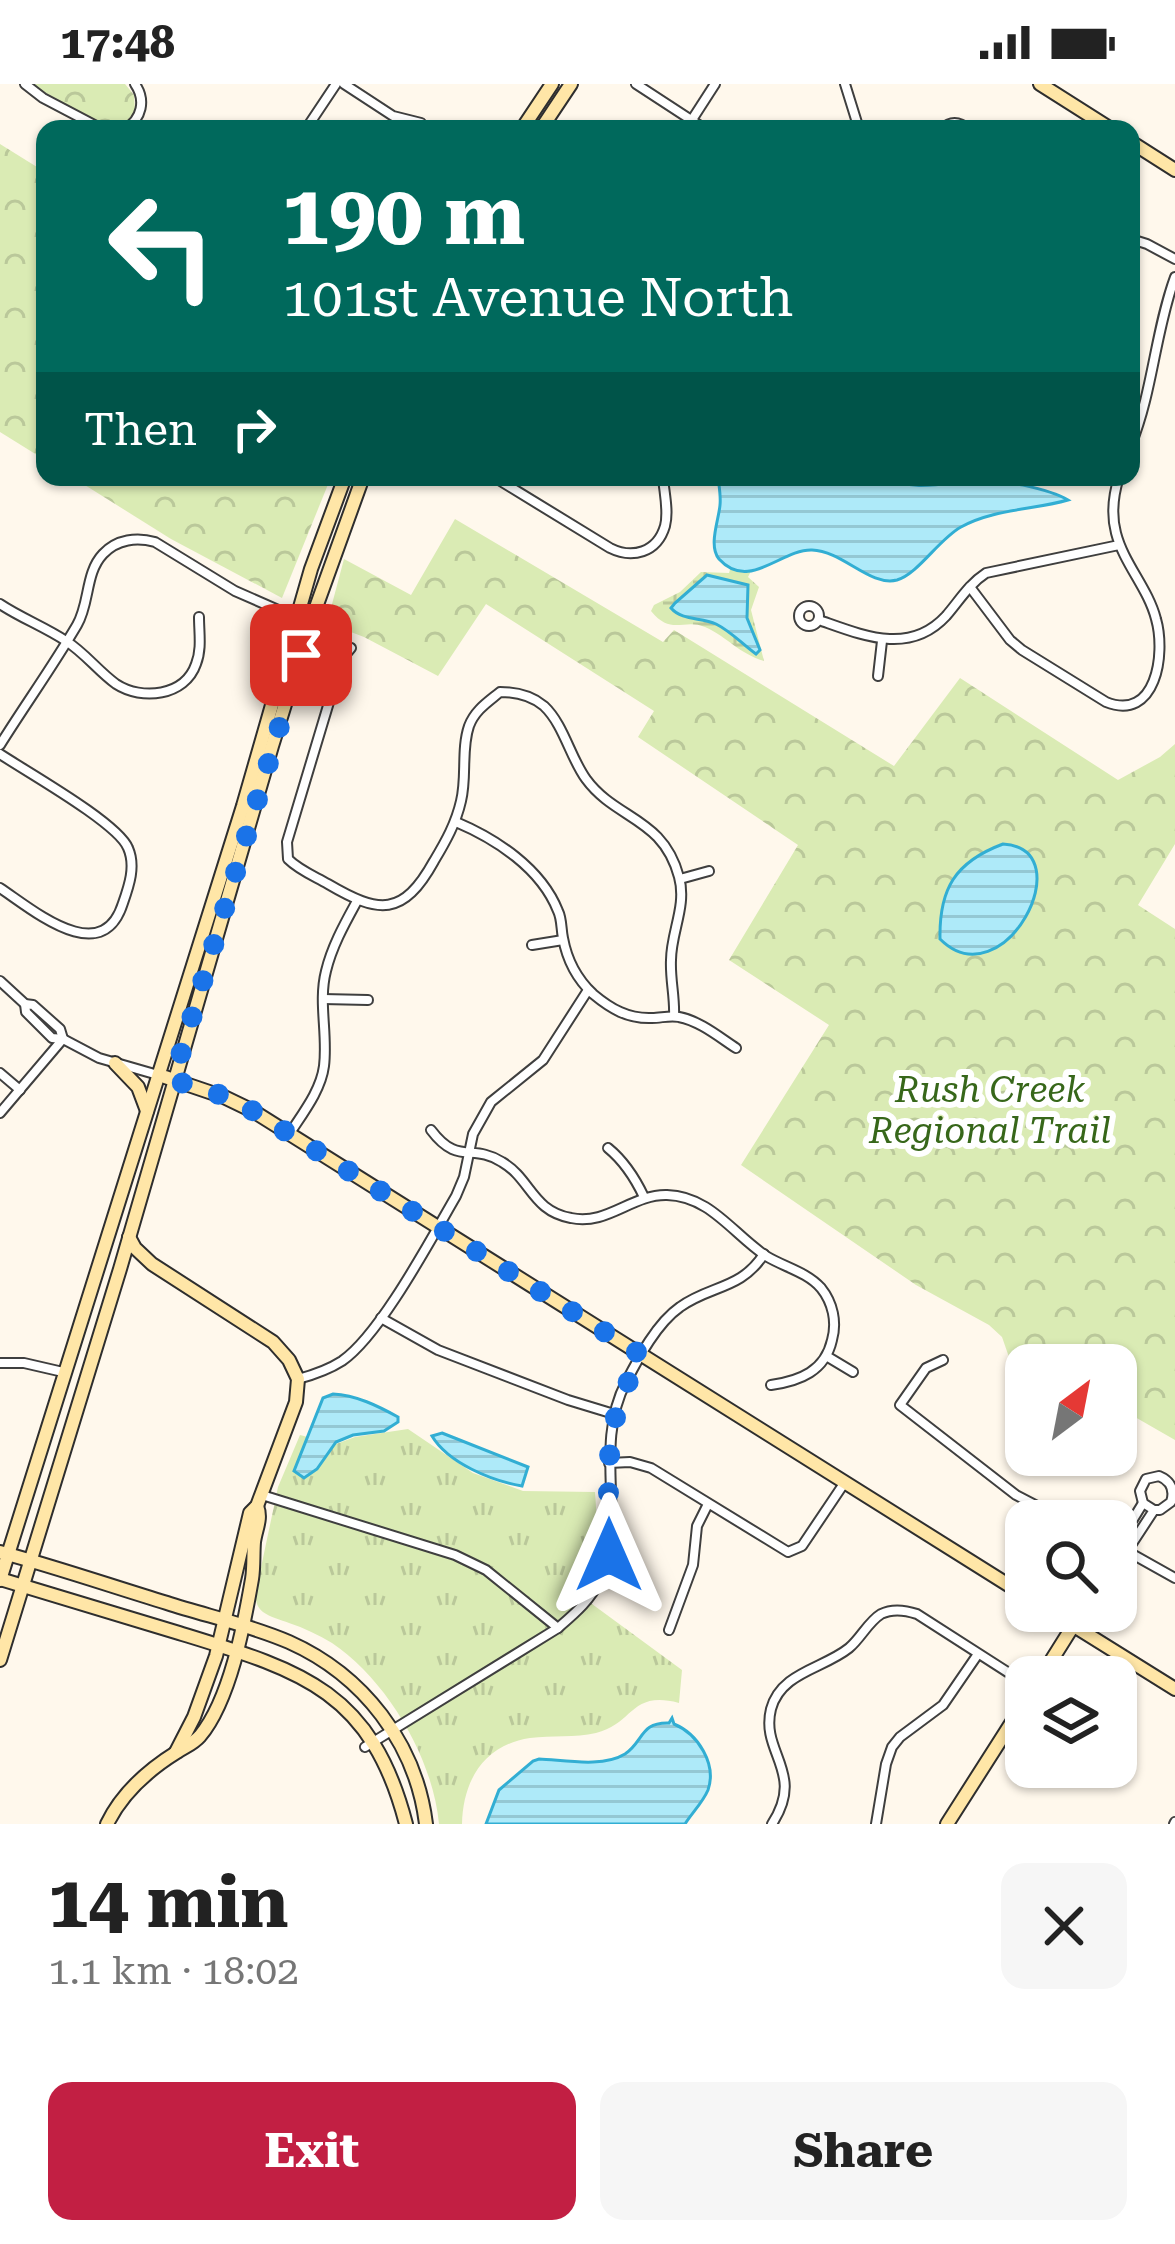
<!DOCTYPE html>
<html lang="en">
<head>
<meta charset="utf-8">
<style>
	body { margin:0; font-family:"Roboto Serif",serif; background:#f6f6f6; color:#222; height:100vh; display:flex; flex-direction:column; font-size:45px; white-space:nowrap }
	* { box-sizing:border-box; margin:0 }
	p { font-size:39px; color:#767676 }
	.icon { flex:none; width:66px; height:66px; fill:none; stroke:currentColor; stroke-width:2; stroke-linecap:round; stroke-linejoin:round }
	.map { position:relative; height:1740px; overflow:hidden }
	.sheet { display:flex; flex-direction:column; background:#fff; flex:1 }
	.sheet>* { flex:none }
	.banner { position:absolute; left:36px; top:36px; width:1104px; height:366px; border-radius:24px; box-shadow:0 3px 9px #0004; background:#00695c; color:#fff; overflow:hidden }
	.needle { width:78px; rotate:32deg }
	.fabs { position:absolute; left:1005px; top:1260px; display:grid; gap:24px }
	.fabs a { display:grid; place-items:center; width:132px; height:132px; border-radius:24px; background:#fff; box-shadow:0 3px 9px #0004; font-size:60px }
	.pin { position:absolute; display:grid; place-items:center; width:102px; height:102px; color:#fff; margin:-51px; border-radius:24px; box-shadow:0 6px 18px #0006 }
	.me { position:absolute; width:132px; margin:-66px; rotate:0deg; stroke-linejoin:round; filter:drop-shadow(0 0 9px #0008) }
	.turn { display:flex; align-items:center; gap:42px; height:252px; padding:0 48px; font-size:54px }
	.turn .icon { width:156px; height:156px; stroke-width:2.5 }
	.turn b { display:block; font-size:84px; line-height:102px }
	.then { display:flex; align-items:center; height:114px; padding:0 48px; background:#0003; gap:24px; font-size:45px }
	.round { display:grid; place-items:center; flex:none; width:126px; height:126px; border-radius:24px; background:#f6f6f6 }
	.summary { display:flex; align-items:center; justify-content:space-between; height:204px; padding:0 48px }
	h1 { font-size:72px; font-weight:700; line-height:90px }
	.button { display:flex; gap:24px; margin-top:auto; padding:24px 48px }
	.button a { flex:1; height:138px; border-radius:24px; background:#c21f43; color:#fff; font-size:48px; font-weight:700; line-height:138px; text-align:center }
	.button a+a { background:#f6f6f6; color:#222 }
	.status { display:flex; justify-content:space-between; align-items:center; height:84px; padding:0 60px; background:#fff; direction:ltr }
	.status svg { height:33px; fill:currentColor }
	.map>svg:first-child { display:block }
</style>
</head>
<body>
<div class="status"><b>17:48</b><svg viewBox="0 0 49 12"><path d="M0 12V9h3v3zM5 12V6h3v6zM10 12V3h3v9zM15 12V0h3v12zM26 1h20v11H26zM47 4h2v5h-2z"/></svg></div>
<div class="map">
<svg width="1175" height="1740" viewBox="0 0 1175 1740">
	<defs>
		<pattern id="grass-tufts" width="24" height="20" patternUnits="userSpaceOnUse" patternTransform="scale(3)"><rect width="24" height="20" fill="#daebb4"/><path d="M3 7l-1-3M5 7V3M7 7l1-3M15 17l-1-3M17 17v-4M19 17l1-3" fill="none" stroke="#bac89a"/></pattern>
		<pattern id="wetland-marsh" width="20" height="14" patternUnits="userSpaceOnUse" patternTransform="scale(3)"><rect width="20" height="14" fill="#daebb4"/><path d="M1 5h8M5 5V1M11 12h8M15 12V8" fill="none" stroke="#bac89a"/></pattern>
		<pattern id="park-crowns" width="20" height="18" patternUnits="userSpaceOnUse" patternTransform="scale(3)"><rect width="20" height="18" fill="#daebb4"/><path d="M2 6a3 3 0 1 1 6 0M12 15a3 3 0 1 1 6 0" fill="none" stroke="#bac89a"/></pattern>
		<pattern id="water-rules" width="6" height="5" patternUnits="userSpaceOnUse" patternTransform="scale(3)"><rect width="6" height="5" fill="#aeeaf9"/><path d="M0 2.5h6" fill="none" stroke="#94c8d4"/></pattern>
	</defs>
	<rect width="100%" height="100%" fill="#fff8ec"/>
	<path fill="url(#grass-tufts)" d="M 408,1345 L 473,1389 L 523,1407 L 595,1408 C 598,1447 598,1475 577,1509 L 682,1586 L 679,1619 C 630,1606 634,1640 596,1649 C 575,1654 552,1651 530,1654 C 484,1661 463,1696 462,1740 L 439,1740 C 433,1674 387,1596 332,1559 C 319,1551 304,1544 289,1539 C 281,1536 270,1533 263,1528 C 257,1523 257,1520 255,1512 L 278,1403 L 300,1351 L 336,1360 L 355,1353 Z"/>
	<path fill="url(#wetland-marsh)" d="M 731,482 L 751,487 L 748,493 L 759,503 L 751,526 L 764,577 C 738,569 729,554 705,543 C 684,534 671,552 651,527 L 654,521 L 680,508 L 701,488 L 729,489 Z"/>
	<g fill="url(#park-crowns)">
		<path d="M 30,0 L 125,0 L 134,11 L 135,27 L 125,40 L 112,44 L 97,38 Z"/>
		<path d="M 0,60 L 45,88 L 45,376 L 0,348 Z"/>
		<path d="M 72,393 L 331,393 L 282,514 L 171,455 Z"/>
		<path d="M 455,435 L 663,558 L 674,546 L 894,682 L 960,594 L 1118,696 L 1160,673 L 1175,660 L 1175,760 L 1138,821 L 1175,845 L 1175,1356 L 1121,1325 L 1116,1329 L 1116,1281 L 1026,1281 L 1026,1322 L 1002,1253 L 989,1241 L 916,1201 L 741,1081 L 829,941 L 729,876 L 798,761 L 638,653 L 654,627 L 486,520 L 438,592 L 364,553 L 327,539 L 344,475 L 411,511 Z"/>
	</g>
	<g fill="url(#water-rules)" stroke="#32aed3" stroke-width="3">
		<path d="M 718,393 L 883,393 C 914,408 943,399 976,396 C 997,394 1050,405 1068,416 C 1033,426 993,425 961,443 C 939,455 918,490 897,496 C 870,503 843,467 812,466 C 781,465 749,508 719,475 C 708,462 719,435 720,421 C 721,412 719,402 718,393 Z"/>
		<path d="M 707,491 L 748,501 L 747,534 L 760,566 L 756,570 C 743,561 732,548 716,540 C 701,533 682,537 671,524 L 675,519 Z"/>
		<path d="M 1003,760 C 1084,765 1003,918 940,855 C 939,805 955,778 1003,760 Z"/>
		<path d="M 333,1310 C 356,1311 378,1322 398,1333 L 398,1338 L 384,1347 L 353,1351 L 336,1358 L 317,1385 L 304,1394 L 294,1387 L 323,1314 Z"/>
		<path d="M 442,1349 L 528,1383 L 522,1402 C 492,1397 448,1379 432,1352 Z"/>
		<path d="M 672,1634 L 674,1640 C 698,1650 717,1680 708,1706 C 703,1718 692,1729 685,1740 L 486,1740 L 499,1706 L 533,1677 L 539,1675 C 564,1676 602,1684 625,1670 C 644,1657 640,1638 669,1639 Z"/>
	</g>
	<g fill="none" stroke-linecap="round" stroke-linejoin="round">
		<defs>
			<g id="street">
				<path d="M 25,0 L 43,14 L 102,45"/>
				<path d="M 344,0 L 393,32 L 421,39"/>
				<path d="M 636,0 L 705,45"/>
				<path d="M 845,0 L 859,45"/>
				<path d="M 125,45 C 142,35 146,16 135,0"/>
				<path d="M 306,45 L 336,0"/>
				<path d="M 686,45 L 715,0"/>
				<path d="M 889,45 L 919,42 L 933,45"/>
				<path d="M 942,45 C 950,37 959,37 968,45"/>
				<path d="M 1131,155 L 1147,160 L 1175,175"/>
				<path d="M 1131,361 C 1153,307 1155,248 1175,193"/>
				<path d="M 494,393 L 610,464 C 632,475 657,469 665,442 C 669,427 664,408 663,393"/>
				<path d="M 970,503 L 1010,556 L 1022,566 L 1106,618 C 1156,638 1166,570 1156,535 C 1148,504 1124,480 1116,449 C 1111,430 1113,412 1119,393"/>
				<path d="M 0,520 C 21,534 45,543 66,557 C 85,569 98,587 116,600 C 142,617 185,612 196,580 C 202,565 199,549 199,533"/>
				<circle cx="809" cy="532" r="10"/>
				<path d="M 819,536 C 862,551 909,572 946,532 C 959,517 969,500 986,489 L 1119,461"/>
				<path d="M 351,564 L 342,575 L 287,758 L 288,775 C 299,786 314,792 328,800 C 379,830 403,833 434,777 C 446,757 456,739 461,717 C 467,693 461,665 469,642 C 475,626 488,618 500,608 C 516,608 532,612 544,622 C 564,641 570,673 586,695 C 616,736 663,733 679,793 C 687,822 671,848 671,876 C 670,895 675,913 674,932"/>
				<path d="M 878,592 L 882,557"/>
				<path d="M 0,661 C 25,621 53,582 77,541 C 90,519 85,489 103,470 C 117,455 137,453 155,458 L 235,507 L 310,540"/>
				<path d="M 0,670 C 27,688 118,739 128,764 C 136,782 129,802 123,819 C 102,886 32,825 0,804"/>
				<path d="M 456,738 C 496,755 541,784 558,827 C 562,835 561,845 563,854 C 567,876 577,895 593,910 C 611,925 628,935 652,934 C 661,934 670,931 679,933 C 700,937 719,953 736,964"/>
				<path d="M 680,795 L 709,787"/>
				<path d="M 532,861 L 563,856"/>
				<path d="M 0,897 L 25,920 L 33,921 L 60,945 L 63,955"/>
				<path d="M 323,915 L 368,916"/>
				<path d="M 25,920 L 26,928 L 52,954 L 63,955 L 99,974 L 158,991"/>
				<path d="M 0,989 L 20,1006"/>
				<path d="M 0,1029 L 62,956"/>
				<path d="M 431,1046 C 458,1082 472,1059 502,1078 C 531,1095 532,1127 571,1134 C 607,1142 632,1110 667,1111 C 710,1112 733,1150 766,1172 C 784,1183 807,1188 821,1204 C 833,1219 837,1238 832,1256 C 825,1287 800,1297 771,1301"/>
				<path d="M 290,1049 C 303,1029 321,1006 324,982 C 328,950 318,918 326,887 C 332,862 345,839 357,817"/>
				<path d="M 608,1064 C 624,1077 635,1094 644,1113"/>
				<path d="M 381,1234 L 438,1266 L 568,1316 L 614,1330"/>
				<path d="M 828,1273 L 853,1288"/>
				<path d="M 943,1276 L 926,1284 L 900,1321 L 1016,1411 L 1066,1437"/>
				<path d="M 0,1279 L 24,1279 L 63,1288"/>
				<path d="M 298,1295 C 313,1291 328,1286 342,1277 C 380,1251 431,1155 456,1112 L 464,1093 L 473,1050 L 491,1018 L 543,976 L 588,906"/>
				<path d="M 609,1379 L 630,1378 L 651,1384 L 788,1468 L 802,1462 L 845,1398"/>
				<path d="M 262,1411 L 455,1471 L 486,1486 L 558,1544"/>
				<path d="M 1116,1461 L 1175,1494"/>
				<path d="M 1116,1463 L 1143,1419"/>
				<path d="M 1116,1484 L 1154,1426 L 1160,1426 L 1171,1418 C 1175,1406 1171,1397 1159,1392 L 1146,1395 L 1140,1407 L 1143,1419 L 1154,1426"/>
				<path d="M 1075,1541 L 1089,1527"/>
				<path d="M 669,1546 L 693,1481 L 697,1442 L 708,1420"/>
				<path d="M 365,1663 L 558,1544 C 574,1530 590,1517 600,1496 C 628,1440 592,1363 626,1298 C 639,1273 657,1239 680,1223 C 710,1201 741,1206 764,1170"/>
				<path d="M 1076,1694 L 1078,1683"/>
				<path d="M 772,1740 C 806,1688 760,1669 771,1625 C 781,1588 823,1585 849,1564 C 861,1554 868,1538 881,1530 C 893,1524 905,1526 917,1530 L 1026,1600"/>
				<path d="M 876,1740 L 886,1680 L 892,1663 L 900,1653 L 943,1621 L 978,1570"/>
				<path d="M 1174,1740 L 1175,1738"/>
			</g>
			<g id="secondary">
				<path d="M 1040,0 L 1111,45"/>
				<path d="M 522,45 L 552,0"/>
				<path d="M 541,45 L 571,0"/>
				<path d="M 1131,58 L 1175,86"/>
				<path d="M 115,979 L 138,1003 L 147,1027"/>
				<path d="M 165,993 L 224,1013 L 253,1027 L 1026,1512"/>
				<path d="M 129,1153 L 135,1164 L 152,1180 L 273,1258 L 289,1276 L 298,1295 L 296,1318 L 257,1422 L 250,1429 L 216,1572 L 194,1633 L 176,1668"/>
				<path d="M 0,1468 C 56,1483 111,1502 167,1519 C 207,1532 250,1541 289,1558 C 363,1591 416,1659 426,1740"/>
				<path d="M 0,1495 C 59,1513 119,1531 179,1549 C 299,1586 371,1605 406,1740"/>
				<path d="M 0,1496 L 243,722 L 311,485 L 345,393"/>
				<path d="M 1050,1527 L 1175,1605"/>
				<path d="M 0,1576 L 120,1185 L 272,662 L 310,540 L 363,393"/>
				<path d="M 1041,1593 L 1073,1542"/>
				<path d="M 107,1740 C 122,1709 148,1686 177,1668 C 186,1662 193,1660 200,1652 C 230,1616 244,1541 252,1495 C 254,1483 253,1470 254,1458 C 256,1444 262,1435 257,1422"/>
				<path d="M 947,1740 L 1026,1616"/>
			</g>
		</defs>
		<use href="#street" stroke="#3f3f3f" stroke-width="12"/>
		<use href="#secondary" stroke="#2e2e2e" stroke-width="16"/>
		<use href="#street" stroke="#fff" stroke-width="8"/>
		<use href="#secondary" stroke="#ffe6a7" stroke-width="12"/>
	</g>
	<g fill="none" stroke-linecap="round" stroke-linejoin="round">
		<path stroke="#1a73e8" stroke-width="21" stroke-dasharray="0 37.8" d="M 301,571 L 173,996 L 224,1012 L 253,1027 L 643,1272 C 599,1338 610,1396 609,1471"/>
	</g>
	<g text-anchor="middle" dominant-baseline="central" stroke-width="12" stroke-linejoin="round" paint-order="stroke">
		<g font-size="36" font-style="italic" fill="#37671a" stroke="#fff">
			<text x="990" y="1006">Rush Creek<tspan x="990" dy="41">Regional Trail</tspan></text>
		</g>
	</g>
</svg>
<div class="fabs">
<a><svg class="needle" viewBox="-14 -14 28 28"><path d="M0-13l5 13h-10z" fill="#e53935"/><path d="M0 13l5-13h-10z" fill="#767676"/></svg></a>
<a><svg class="icon" aria-label="search" viewBox="0 0 24 24"><circle cx="10" cy="10" r="6"/><path d="M15 15l6 6"/></svg></a>
<a><svg class="icon" aria-label="layers" viewBox="0 0 24 24"><path d="M12 4l9 5-9 5-9-5zM3 14l9 5 9-5"/></svg></a>
</div>
<div class="pin" style="left:301px;top:571px;background:#d93025"><svg class="icon" aria-label="arrive" viewBox="0 0 24 24"><path d="M6 21V4h12l-3 4 3 4H6"/></svg></div>
<svg class="me" style="left:609px;top:1471px" viewBox="-20 -20 40 40"><path d="M0-17L14 15 0 8-14 15z" fill="#1a73e8" stroke="#fff" stroke-width="4"/></svg>
<div class="banner">
<div class="turn"><svg class="icon" aria-label="left" viewBox="0 0 24 24"><path d="M17 20v-9H6M10 6l-5 5 5 5"/></svg><div><b>190 m</b>101st Avenue North</div></div>
<div class="then">Then<svg class="icon" aria-label="right" viewBox="0 0 24 24"><path d="M7 20v-9h11M14 6l5 5-5 5"/></svg></div>
</div>
</div>
<section class="sheet">
<div class="summary"><div><h1>14 min</h1><p>1.1 km · 18:02</p></div><a class="round"><svg class="icon" aria-label="close" viewBox="0 0 24 24"><path d="M6 6l12 12M18 6L6 18"/></svg></a></div>
<div class="button"><a>Exit</a><a>Share</a></div>
</section>
</body>
</html>
